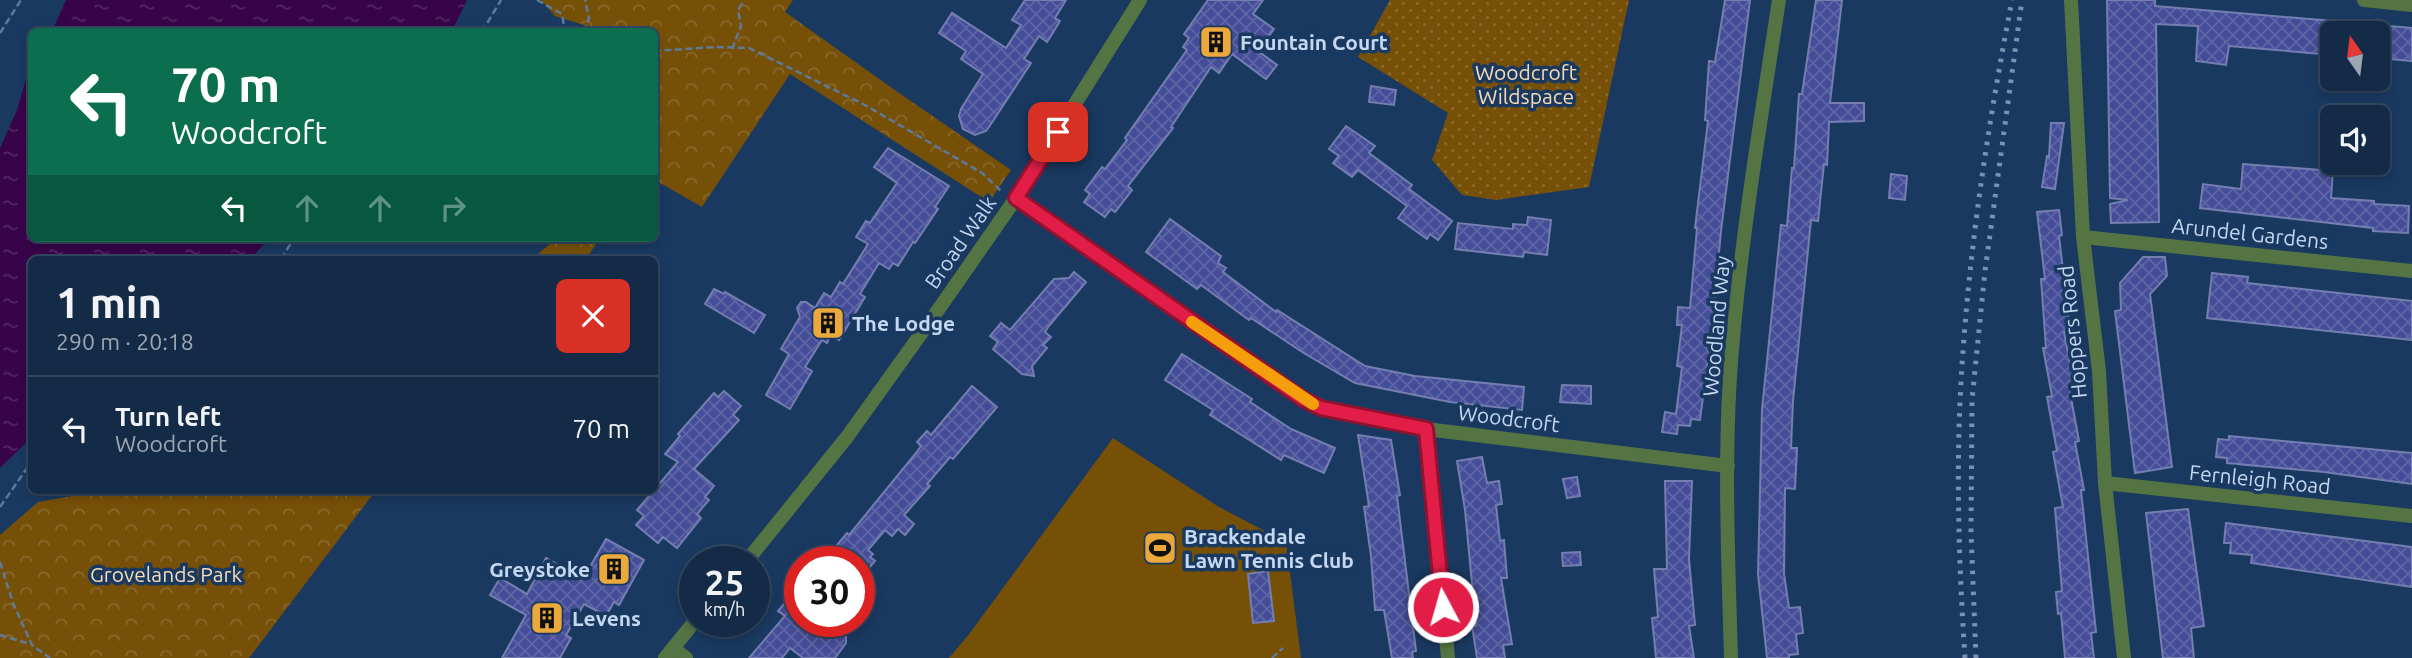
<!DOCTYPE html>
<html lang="en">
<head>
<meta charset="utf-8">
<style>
	body { margin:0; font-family:Ubuntu,sans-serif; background:#1d334f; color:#f1f3f6; height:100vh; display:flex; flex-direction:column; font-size:26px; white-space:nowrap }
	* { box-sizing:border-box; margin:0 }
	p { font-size:23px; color:#9da7b4 }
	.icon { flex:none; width:38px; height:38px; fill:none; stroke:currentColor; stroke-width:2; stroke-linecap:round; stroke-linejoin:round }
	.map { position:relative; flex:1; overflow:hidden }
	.panel { position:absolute; left:28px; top:256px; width:630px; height:238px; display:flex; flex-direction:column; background:#142b48; border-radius:10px; box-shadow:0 4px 10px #0003,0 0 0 2px #334760 }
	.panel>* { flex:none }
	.top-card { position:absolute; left:28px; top:28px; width:630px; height:214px; border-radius:10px; box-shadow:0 4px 10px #0003,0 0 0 2px #334760; background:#0b6e4f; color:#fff; overflow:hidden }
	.needle { width:46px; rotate:346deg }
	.fabs { position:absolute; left:2320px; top:21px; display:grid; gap:14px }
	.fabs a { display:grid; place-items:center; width:70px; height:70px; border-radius:10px; background:#142b48; box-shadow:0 4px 10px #0003,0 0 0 2px #334760; font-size:35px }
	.speed { position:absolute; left:679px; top:546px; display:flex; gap:14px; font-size:35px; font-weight:700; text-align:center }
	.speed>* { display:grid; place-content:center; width:91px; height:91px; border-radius:50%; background:#142b48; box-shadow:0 4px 10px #0003,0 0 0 2px #334760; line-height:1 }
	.speed small { font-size:18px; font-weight:400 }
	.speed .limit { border:10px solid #d22; background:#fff; color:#111 }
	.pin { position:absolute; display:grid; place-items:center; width:60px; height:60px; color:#fff; margin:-30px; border-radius:14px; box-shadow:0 4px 10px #0006 }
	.me { position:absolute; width:77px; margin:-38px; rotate:354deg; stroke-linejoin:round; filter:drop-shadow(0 0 5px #0008) }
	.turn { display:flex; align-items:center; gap:24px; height:147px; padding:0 28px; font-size:32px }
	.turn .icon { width:91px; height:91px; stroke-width:2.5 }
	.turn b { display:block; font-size:49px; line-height:60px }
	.lanes { display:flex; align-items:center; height:66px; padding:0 28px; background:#0003; justify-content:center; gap:35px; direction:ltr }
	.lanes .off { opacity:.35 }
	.round { display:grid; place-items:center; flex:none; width:74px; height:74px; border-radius:10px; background:#1d334f }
	.overview { display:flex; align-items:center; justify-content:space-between; height:119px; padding:0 28px }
	h1 { font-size:42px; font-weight:700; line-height:52px }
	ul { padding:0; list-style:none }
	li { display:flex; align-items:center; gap:21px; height:105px; padding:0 28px; border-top:2px solid #334760 }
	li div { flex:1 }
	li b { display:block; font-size:26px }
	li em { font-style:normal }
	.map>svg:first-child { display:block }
</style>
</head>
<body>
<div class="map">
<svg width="2412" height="658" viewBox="0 0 2412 658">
	<defs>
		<pattern id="green-dots" width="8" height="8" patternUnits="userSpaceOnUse" patternTransform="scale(1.75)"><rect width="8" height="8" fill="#775008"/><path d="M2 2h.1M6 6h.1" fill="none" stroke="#89682c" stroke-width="1.8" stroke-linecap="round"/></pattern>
		<pattern id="forest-crowns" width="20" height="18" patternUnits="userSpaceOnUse" patternTransform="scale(1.75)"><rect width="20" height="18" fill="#775008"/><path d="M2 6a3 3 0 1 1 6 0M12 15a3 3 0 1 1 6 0" fill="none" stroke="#89682c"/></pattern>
		<pattern id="water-ripples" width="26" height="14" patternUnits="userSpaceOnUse" patternTransform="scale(1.75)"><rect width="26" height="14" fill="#380449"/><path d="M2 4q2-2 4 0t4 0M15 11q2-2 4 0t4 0" fill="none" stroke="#532864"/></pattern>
		<pattern id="building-cross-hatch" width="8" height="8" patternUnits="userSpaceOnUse" patternTransform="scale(1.75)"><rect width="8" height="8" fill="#444d97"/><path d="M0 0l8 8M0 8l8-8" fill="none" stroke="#5e66a6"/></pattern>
	</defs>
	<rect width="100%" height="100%" fill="#1a3960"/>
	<path fill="url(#green-dots)" d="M 1390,0 L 1629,0 L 1589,187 L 1496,200 L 1462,195 L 1432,160 L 1448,113 L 1358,57 Z"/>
	<g fill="url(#forest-crowns)">
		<path d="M 541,0 L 793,0 L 785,12 L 889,86 L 1011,170 L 989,202 L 790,74 L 702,207 L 655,180 L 654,32 L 603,31 L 555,16 Z"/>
		<path d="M 557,238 L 600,238 L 586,259 L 532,259 Z"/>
		<path d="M 78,490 L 376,490 L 249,658 L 0,658 L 0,535 L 38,502 L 78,495 Z"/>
	</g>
	<path fill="#775008" d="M 1113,438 L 1219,507 L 1286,542 L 1301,658 L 949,658 L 970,633 Z"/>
	<g fill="url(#water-ripples)">
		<path d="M 66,0 L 467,0 L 452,31 L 52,31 Z"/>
		<path d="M 31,62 L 32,238 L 270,238 L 250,259 L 32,259 L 31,438 L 0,468 L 0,148 L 17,110 Z"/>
	</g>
	<g fill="url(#building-cross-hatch)" stroke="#747eb1" stroke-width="2">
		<path d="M 1025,0 L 1066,0 L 1055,18 L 1060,21 L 1047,42 L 1039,36 L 1024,59 L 1031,63 L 989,127 L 986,131 L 975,135 L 963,129 L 959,116 L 961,109 L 983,74 L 961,59 L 966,51 L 939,33 L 952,13 L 1006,48 L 1021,25 L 1012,20 Z"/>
		<path d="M 1208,0 L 1263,0 L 1253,14 L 1274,29 L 1258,51 L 1277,65 L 1266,79 L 1232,54 L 1219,73 L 1211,67 L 1171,127 L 1173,128 L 1128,186 L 1132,190 L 1115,212 L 1111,209 L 1105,217 L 1084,202 L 1090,194 L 1085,190 L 1102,167 L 1105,169 L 1127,140 L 1125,138 L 1187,50 L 1183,47 L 1189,38 L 1184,34 Z"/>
		<path d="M 1725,0 L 1750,0 L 1721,231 L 1712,328 L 1700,420 L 1691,419 L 1690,426 L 1678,425 L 1677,434 L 1662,432 L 1665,412 L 1676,414 L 1682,367 L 1677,366 L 1682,325 L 1677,325 L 1678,307 L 1690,308 L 1697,228 L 1695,228 L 1708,121 L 1705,120 L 1709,61 L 1715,62 Z"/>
		<path d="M 1816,0 L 1842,0 L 1830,103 L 1864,103 L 1864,121 L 1829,122 L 1827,165 L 1824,164 L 1818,221 L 1811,220 L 1793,401 L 1791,448 L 1797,448 L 1795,489 L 1785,488 L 1784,574 L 1789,608 L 1800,607 L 1803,633 L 1796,634 L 1798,654 L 1789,655 L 1789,658 L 1767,658 L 1758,574 L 1762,409 L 1781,225 L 1787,226 L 1792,168 L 1794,168 L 1799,94 L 1802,94 Z"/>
		<path d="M 2107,0 L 2155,0 L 2155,6 L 2333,21 L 2333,55 L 2229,46 L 2226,65 L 2196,61 L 2198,26 L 2156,24 L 2159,222 L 2111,223 L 2110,204 L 2128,200 L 2110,198 Z"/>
		<path d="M 2378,25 L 2412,28 L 2412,61 L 2378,58 Z"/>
		<path d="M 1371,86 L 1396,90 L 1394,105 L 1369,102 Z"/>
		<path d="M 2051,123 L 2064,123 L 2055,189 L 2042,187 L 2047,156 L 2049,157 Z"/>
		<path d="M 1346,126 L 1375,146 L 1369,153 L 1412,185 L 1409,189 L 1452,221 L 1438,240 L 1430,234 L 1427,239 L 1398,218 L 1407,206 L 1358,170 L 1352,177 L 1333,163 L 1339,156 L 1329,149 Z"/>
		<path d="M 888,148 L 949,186 L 935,207 L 938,209 L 915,243 L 913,242 L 898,266 L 893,263 L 889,269 L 879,263 L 860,294 L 865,297 L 839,340 L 831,335 L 827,343 L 822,340 L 805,367 L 812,371 L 790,409 L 766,395 L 789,354 L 781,349 L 800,317 L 797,308 L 801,302 L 806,302 L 815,308 L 824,293 L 831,297 L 840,282 L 843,284 L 868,244 L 856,237 L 866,221 L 870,223 L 897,183 L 874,167 Z"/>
		<path d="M 2243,164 L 2333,171 L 2331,198 L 2374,201 L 2374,204 L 2409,206 L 2408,233 L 2373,231 L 2373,228 L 2200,208 L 2203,184 L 2241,189 Z"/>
		<path d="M 1891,174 L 1907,176 L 1905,200 L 1889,198 Z"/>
		<path d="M 2059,210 L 2062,235 L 2059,236 L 2070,331 L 2064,332 L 2074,386 L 2069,387 L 2079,441 L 2075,442 L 2084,490 L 2081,490 L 2096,632 L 2091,633 L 2094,658 L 2065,658 L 2061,613 L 2058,614 L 2056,592 L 2062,591 L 2055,508 L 2063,507 L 2053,452 L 2057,451 L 2047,397 L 2052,396 L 2043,348 L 2046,348 L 2041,279 L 2045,279 L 2037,212 Z"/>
		<path d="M 1528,217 L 1551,220 L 1547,255 L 1524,252 L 1523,257 L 1455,249 L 1458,223 L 1513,229 L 1513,224 L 1527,225 Z"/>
		<path d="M 1170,219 L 1221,256 L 1218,263 L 1226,268 L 1223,272 L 1276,312 L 1277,310 L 1365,366 L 1415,376 L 1524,387 L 1522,410 L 1450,402 L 1355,383 L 1302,352 L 1251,318 L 1249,320 L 1201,285 L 1197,289 L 1146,252 Z"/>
		<path d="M 2143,257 L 2165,257 L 2167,276 L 2150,294 L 2172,467 L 2135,473 L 2115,311 L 2121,310 L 2120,283 Z"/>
		<path d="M 1074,272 L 1086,282 L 1048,327 L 1045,332 L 1051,337 L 1043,345 L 1047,348 L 1032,366 L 1034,376 L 1022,374 L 993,349 L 998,342 L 990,336 L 1001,323 L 1010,330 L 1054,279 L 1069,278 Z"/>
		<path d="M 2212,273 L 2248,277 L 2247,283 L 2412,301 L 2412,340 L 2207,318 Z"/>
		<path d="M 714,289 L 724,294 L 725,292 L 765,315 L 754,333 L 705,304 Z"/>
		<path d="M 1182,354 L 1252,399 L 1250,402 L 1291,429 L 1335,448 L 1324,473 L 1284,455 L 1281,460 L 1210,415 L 1213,410 L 1165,380 Z"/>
		<path d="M 1562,385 L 1591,386 L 1591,404 L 1560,402 Z"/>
		<path d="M 972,386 L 997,407 L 953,459 L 950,457 L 927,484 L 930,486 L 904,515 L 914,524 L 905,535 L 898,529 L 892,536 L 885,530 L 868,550 L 873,554 L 870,557 L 875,561 L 859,580 L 859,562 L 823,562 L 847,533 L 849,535 L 916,453 L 921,446 L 917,442 L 927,431 L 931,435 Z"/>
		<path d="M 724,391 L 741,406 L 733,415 L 739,420 L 694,469 L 714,486 L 705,497 L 709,500 L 697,514 L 701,518 L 677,548 L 663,537 L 658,543 L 636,525 L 644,516 L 637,510 L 678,462 L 665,454 L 680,436 L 678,434 L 714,393 L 718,397 Z"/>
		<path d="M 1358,435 L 1391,440 L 1400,495 L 1397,496 L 1416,651 L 1412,652 L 1413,658 L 1392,658 L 1384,610 L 1375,610 L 1371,556 L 1364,507 L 1369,506 Z"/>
		<path d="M 2229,436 L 2412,453 L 2412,484 L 2324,472 L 2227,463 L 2227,458 L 2216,457 L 2218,439 L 2229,440 Z"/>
		<path d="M 1482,457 L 1487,483 L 1499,481 L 1502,504 L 1496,505 L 1500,541 L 1504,540 L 1507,578 L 1501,578 L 1512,644 L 1503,645 L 1505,658 L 1477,658 L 1472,626 L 1476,626 L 1465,510 L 1457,461 Z"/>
		<path d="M 1577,477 L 1580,496 L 1567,498 L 1563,479 Z"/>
		<path d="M 1665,481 L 1692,481 L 1689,559 L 1695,625 L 1689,626 L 1694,658 L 1656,658 L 1652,618 L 1658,617 L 1654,569 L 1667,569 Z"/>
		<path d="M 2188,509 L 2204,626 L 2191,628 L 2194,658 L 2163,658 L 2146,513 Z"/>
		<path d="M 2226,523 L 2412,547 L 2412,587 L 2251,563 L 2252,555 L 2230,553 L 2231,543 L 2224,543 Z"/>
		<path d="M 606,539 L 644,560 L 619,605 L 614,602 L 606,616 L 584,604 L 566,635 L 571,638 L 560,658 L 502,658 L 526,615 L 490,595 L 500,578 L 527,594 L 546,558 L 583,579 Z"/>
		<path d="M 1580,552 L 1581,565 L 1563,566 L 1562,553 Z"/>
		<path d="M 1268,571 L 1274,621 L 1253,623 L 1248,574 Z"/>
		<path d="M 800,585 L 800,621 L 829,621 L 846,636 L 846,643 L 835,658 L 803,658 L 790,648 L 782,658 L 749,658 L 785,616 L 778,611 Z"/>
	</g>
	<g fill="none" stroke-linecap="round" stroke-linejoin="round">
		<g stroke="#5e799a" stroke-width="2.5" stroke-dasharray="7 3.5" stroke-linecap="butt">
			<path d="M 537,0 L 562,14 L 565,32"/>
			<path d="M 482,32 L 501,0"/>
			<path d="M 584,32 L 589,18 L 585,0"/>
			<path d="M 0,33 L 21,0"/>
			<path d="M 732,49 L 741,26 L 738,10 L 744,0"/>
			<path d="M 654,51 L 716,47 L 749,48 L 865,105 L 982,173 L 1001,191"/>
			<path d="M 490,238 L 495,243 L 502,238"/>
			<path d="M 281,259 L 294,238"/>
			<path d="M 0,507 L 32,461"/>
			<path d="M 0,562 L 13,603 L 32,645 L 50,658"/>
			<path d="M 0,635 L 30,644"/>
			<path d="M 1272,658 L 1283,648"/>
		</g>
		<g stroke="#557444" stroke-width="14">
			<path d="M 2364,0 L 2412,5"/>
			<path d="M 1016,198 L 1303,399 L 1321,408 L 1426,429 L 1728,466"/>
			<path d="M 2083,237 L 2412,271"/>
			<path d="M 1426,429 L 1448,658"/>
			<path d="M 2105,483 L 2412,516"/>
			<path d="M 746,562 L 847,437 L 943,303 L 1016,198 L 1140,0"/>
			<path d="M 673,648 L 686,658"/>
			<path d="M 665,658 L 695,621"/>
			<path d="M 1731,658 C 1728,552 1723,444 1733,338 C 1743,225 1762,112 1779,0"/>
		</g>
		<path stroke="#557444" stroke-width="14" d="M 2071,0 L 2083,237 L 2099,371 L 2105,483 L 2124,658"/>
		<g stroke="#7a92b2" stroke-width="5" stroke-dasharray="3.5 7" stroke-linecap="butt">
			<path d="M 1965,658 C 1960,583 1957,506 1959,431 C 1963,288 1985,140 2012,0"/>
			<path d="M 1976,658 L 1971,532 L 1972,400 L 1985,271 L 2022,0"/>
		</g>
	</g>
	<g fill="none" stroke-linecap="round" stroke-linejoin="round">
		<defs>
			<path id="route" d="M 1058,132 L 1016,198 L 1303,399 L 1321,408 L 1426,429 L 1443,607"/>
		</defs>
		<use href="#route" stroke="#92132f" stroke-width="18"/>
		<use href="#route" stroke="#e11d48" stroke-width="12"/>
		<path stroke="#f59e0b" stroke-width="12" d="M 1192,322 L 1313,404"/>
	</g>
	<defs>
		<symbol id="building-square" viewBox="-11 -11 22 22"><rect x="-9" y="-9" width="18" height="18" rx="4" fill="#eca93b" stroke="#1a3960"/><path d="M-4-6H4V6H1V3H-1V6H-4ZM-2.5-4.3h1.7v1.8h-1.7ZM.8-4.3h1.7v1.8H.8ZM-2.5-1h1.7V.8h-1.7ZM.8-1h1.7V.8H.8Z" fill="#111"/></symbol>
		<symbol id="stadium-square" viewBox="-11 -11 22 22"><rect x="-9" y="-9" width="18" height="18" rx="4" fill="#eca93b" stroke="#1a3960"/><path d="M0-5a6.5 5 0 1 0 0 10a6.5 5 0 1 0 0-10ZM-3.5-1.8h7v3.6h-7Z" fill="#111"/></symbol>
	</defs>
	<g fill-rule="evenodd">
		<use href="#building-square" x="1197" y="23" width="38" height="38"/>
		<use href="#building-square" x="809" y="304" width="38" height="38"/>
		<use href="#stadium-square" x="1141" y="529" width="38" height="38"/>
		<use href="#building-square" x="595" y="550" width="38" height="38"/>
		<use href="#building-square" x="528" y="599" width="38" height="38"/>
	</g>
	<g text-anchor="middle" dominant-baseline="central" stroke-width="7" stroke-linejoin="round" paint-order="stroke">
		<g font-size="21" font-weight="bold" fill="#c5d8f1" stroke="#1a3960" text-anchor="start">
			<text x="1240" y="42">Fountain Court</text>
			<text x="852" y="323">The Lodge</text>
			<text x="1184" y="536">Brackendale<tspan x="1184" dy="24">Lawn Tennis Club</tspan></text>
			<text x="590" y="569" text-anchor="end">Greystoke</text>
			<text x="572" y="618">Levens</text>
		</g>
		<g font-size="21" fill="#f7dbb4" stroke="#1a3960">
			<text x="1526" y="72">Woodcroft<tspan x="1526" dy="24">Wildspace</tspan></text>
			<text x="166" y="574">Grovelands Park</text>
		</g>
		<g font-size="21" fill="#c5d8f1" stroke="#1a3960">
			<text transform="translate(2250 233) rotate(6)">Arundel Gardens</text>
			<text transform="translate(960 242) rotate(-55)">Broad Walk</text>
			<text transform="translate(1716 326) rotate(-85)">Woodland Way</text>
			<text transform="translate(2072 332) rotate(-96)">Hoppers Road</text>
			<text transform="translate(1509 418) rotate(7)">Woodcroft</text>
			<text transform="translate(2260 479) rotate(6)">Fernleigh Road</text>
		</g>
	</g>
</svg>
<div class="fabs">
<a><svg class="needle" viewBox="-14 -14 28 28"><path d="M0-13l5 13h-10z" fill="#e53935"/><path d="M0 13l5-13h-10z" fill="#9da7b4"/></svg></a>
<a><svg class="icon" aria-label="sound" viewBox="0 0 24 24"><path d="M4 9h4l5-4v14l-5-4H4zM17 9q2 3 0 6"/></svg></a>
</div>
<div class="speed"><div>25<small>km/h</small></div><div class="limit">30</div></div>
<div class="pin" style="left:1058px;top:132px;background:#d93025"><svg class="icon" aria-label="arrive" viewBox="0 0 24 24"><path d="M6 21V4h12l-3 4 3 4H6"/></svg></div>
<svg class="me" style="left:1443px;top:607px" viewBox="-20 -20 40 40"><circle r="17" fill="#e11d48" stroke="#fff" stroke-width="3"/><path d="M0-11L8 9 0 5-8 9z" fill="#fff"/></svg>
<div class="top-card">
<div class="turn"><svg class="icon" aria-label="left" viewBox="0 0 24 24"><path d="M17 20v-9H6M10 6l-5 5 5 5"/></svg><div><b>70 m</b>Woodcroft</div></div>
<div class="lanes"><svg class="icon" aria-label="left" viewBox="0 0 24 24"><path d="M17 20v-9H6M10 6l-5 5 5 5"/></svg><svg class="icon off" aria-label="ahead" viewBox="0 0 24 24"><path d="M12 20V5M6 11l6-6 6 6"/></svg><svg class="icon off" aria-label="ahead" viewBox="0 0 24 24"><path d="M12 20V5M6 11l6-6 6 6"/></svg><svg class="icon off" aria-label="right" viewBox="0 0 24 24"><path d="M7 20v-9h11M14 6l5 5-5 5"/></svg></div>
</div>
<section class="panel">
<div class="overview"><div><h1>1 min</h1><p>290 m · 20:18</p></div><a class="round" style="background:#d93025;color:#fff"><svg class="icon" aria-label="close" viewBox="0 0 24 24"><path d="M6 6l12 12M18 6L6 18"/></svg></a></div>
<ul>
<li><svg class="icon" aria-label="left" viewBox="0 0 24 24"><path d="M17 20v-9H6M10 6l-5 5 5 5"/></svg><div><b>Turn left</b><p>Woodcroft</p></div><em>70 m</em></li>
</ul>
</section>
</div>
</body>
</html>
